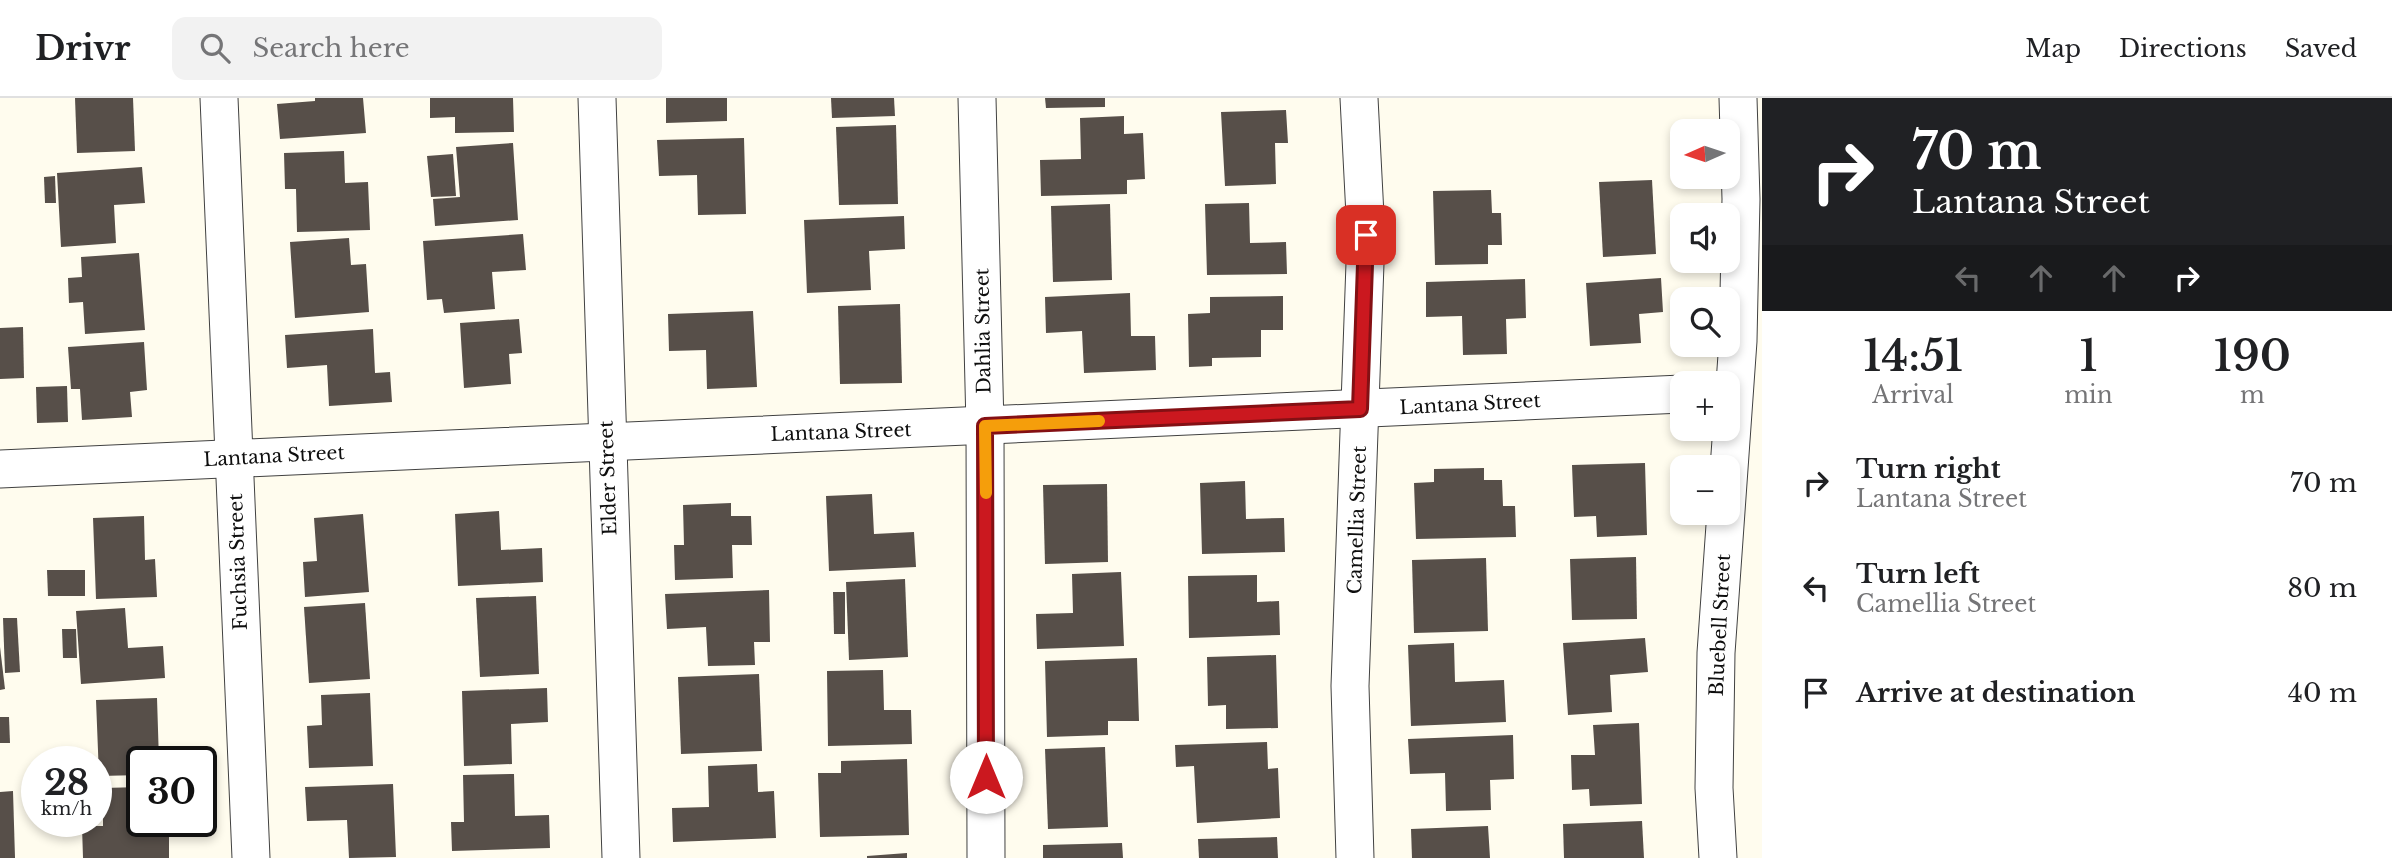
<!DOCTYPE html>
<html lang="en">
<head>
<meta charset="utf-8">
<style>
	body { margin:0; font-family:"Libre Baskerville",serif; background:#f2f2f2; color:#202124; height:100vh; display:flex; flex-direction:column; font-size:26px; white-space:nowrap }
	* { box-sizing:border-box; margin:0 }
	p { font-size:23px; color:#757577 }
	.icon { flex:none; width:38px; height:38px; fill:none; stroke:currentColor; stroke-width:2; stroke-linecap:round; stroke-linejoin:round }
	.map { position:relative; flex:1; overflow:hidden }
	.side { display:flex; flex-direction:column; background:#fff; width:630px }
	.side>* { flex:none }
	.hud { background:#202124; color:#fff; overflow:hidden }
	.needle { width:46px; rotate:267deg }
	.buttons { position:absolute; left:1670px; top:21px; display:grid; gap:14px }
	.buttons a { display:grid; place-items:center; width:70px; height:70px; border-radius:14px; background:#fff; box-shadow:0 4px 10px #0003; font-size:35px }
	.speed { position:absolute; left:21px; top:648px; display:flex; gap:14px; font-size:35px; font-weight:700; text-align:center }
	.speed>* { display:grid; place-content:center; width:91px; height:91px; border-radius:50%; background:#fff; box-shadow:0 4px 10px #0003; line-height:1 }
	.speed small { font-size:18px; font-weight:400 }
	.speed .limit { border:4px solid #111; border-radius:10px; background:#fff; color:#111 }
	.pin { position:absolute; display:grid; place-items:center; width:60px; height:60px; color:#fff; margin:-30px; border-radius:14px; box-shadow:0 4px 10px #0006 }
	.me { position:absolute; width:77px; margin:-38px; rotate:0deg; stroke-linejoin:round; filter:drop-shadow(0 0 5px #0008) }
	.turn { display:flex; align-items:center; gap:24px; height:147px; padding:0 35px; font-size:32px }
	.turn .icon { width:91px; height:91px; stroke-width:2.5 }
	.turn b { display:block; font-size:49px; line-height:60px }
	.lanes { display:flex; align-items:center; height:66px; padding:0 35px; background:#0003; justify-content:center; gap:35px; direction:ltr }
	.lanes .off { opacity:.35 }
	.eta { display:flex; justify-content:space-evenly; align-items:center; height:119px; text-align:center }
	.eta b { font-size:42px; font-weight:600; line-height:49px }
	ul { padding:0; list-style:none }
	li { display:flex; align-items:center; gap:21px; height:105px; padding:0 35px }
	li div { flex:1 }
	li b { display:block; font-size:26px }
	li em { font-style:normal }
	header { display:flex; align-items:center; gap:42px; box-sizing:border-box; height:98px; padding:0 35px; background:#fff; border-bottom:2px solid #e0e0e0 }
	header strong { font-size:33px }
	nav { display:flex; gap:38px; margin-inline-start:auto; font-size:24px }
	.search { width:490px; height:63px; background:#f2f2f2; display:flex; align-items:center; gap:18px; box-sizing:border-box; padding:0 24px; border-radius:14px; color:#757577; font-size:26px }
	main { display:flex; flex:1; min-height:0 }
	.map>svg:first-child { display:block }
</style>
</head>
<body>
<header>
<strong>Drivr</strong>
<div class="search"><svg class="icon" aria-label="search" viewBox="0 0 24 24"><circle cx="10" cy="10" r="6"/><path d="M15 15l6 6"/></svg>Search here</div>
<nav><a>Map</a><a>Directions</a><a>Saved</a></nav>
</header>
<main>
<div class="map">
<svg width="1762" height="760" viewBox="0 0 1762 760">
	<rect width="100%" height="100%" fill="#fffcee"/>
	<g fill="#574f49">
		<path d="M 75,0 L 133,0 L 135,53 L 77,55 Z"/>
		<path d="M 315,0 L 363,0 L 366,35 L 280,41 L 277,6 L 315,3 Z"/>
		<path d="M 430,0 L 513,0 L 514,34 L 455,35 L 455,19 L 430,20 Z"/>
		<path d="M 666,0 L 727,0 L 727,23 L 666,25 Z"/>
		<path d="M 831,0 L 894,0 L 895,18 L 832,20 Z"/>
		<path d="M 1045,0 L 1105,0 L 1105,9 L 1046,10 Z"/>
		<path d="M 1286,12 L 1288,45 L 1275,45 L 1276,86 L 1225,88 L 1221,14 Z"/>
		<path d="M 1124,18 L 1124,36 L 1143,35 L 1145,81 L 1127,82 L 1127,96 L 1041,98 L 1040,62 L 1081,61 L 1080,20 Z"/>
		<path d="M 896,27 L 898,106 L 839,107 L 836,29 Z"/>
		<path d="M 744,40 L 746,116 L 698,117 L 697,77 L 659,78 L 657,42 Z"/>
		<path d="M 513,45 L 518,122 L 435,128 L 433,101 L 460,99 L 456,49 Z"/>
		<path d="M 344,53 L 345,85 L 368,84 L 370,132 L 297,134 L 296,91 L 285,91 L 284,55 Z"/>
		<path d="M 453,56 L 456,98 L 431,99 L 427,58 Z"/>
		<path d="M 142,69 L 145,105 L 114,107 L 116,145 L 61,149 L 57,75 Z"/>
		<path d="M 55,78 L 56,105 L 45,105 L 44,79 Z"/>
		<path d="M 1652,82 L 1656,156 L 1603,159 L 1599,84 Z"/>
		<path d="M 1491,92 L 1492,115 L 1501,115 L 1502,147 L 1488,147 L 1488,166 L 1435,167 L 1433,93 Z"/>
		<path d="M 1249,105 L 1250,145 L 1286,144 L 1287,176 L 1207,177 L 1205,106 Z"/>
		<path d="M 1110,106 L 1112,182 L 1053,184 L 1051,108 Z"/>
		<path d="M 904,118 L 905,151 L 869,153 L 871,192 L 807,195 L 804,122 Z"/>
		<path d="M 523,136 L 526,172 L 492,174 L 495,211 L 444,215 L 442,201 L 427,202 L 423,143 Z"/>
		<path d="M 349,140 L 351,167 L 366,166 L 369,214 L 295,220 L 290,144 Z"/>
		<path d="M 139,155 L 145,232 L 85,236 L 83,204 L 69,205 L 68,180 L 82,179 L 81,159 Z"/>
		<path d="M 1661,180 L 1663,214 L 1639,216 L 1641,245 L 1590,248 L 1586,185 Z"/>
		<path d="M 1525,181 L 1526,220 L 1506,221 L 1507,256 L 1463,257 L 1462,218 L 1426,219 L 1426,184 Z"/>
		<path d="M 1130,195 L 1131,238 L 1155,238 L 1156,272 L 1084,275 L 1082,233 L 1046,235 L 1045,199 Z"/>
		<path d="M 1283,198 L 1283,232 L 1261,232 L 1261,259 L 1212,260 L 1212,268 L 1189,269 L 1188,216 L 1210,215 L 1210,199 Z"/>
		<path d="M 900,206 L 902,285 L 840,286 L 838,208 Z"/>
		<path d="M 753,213 L 757,289 L 707,291 L 706,252 L 669,253 L 668,216 Z"/>
		<path d="M 519,221 L 522,255 L 509,256 L 511,286 L 464,290 L 460,225 Z"/>
		<path d="M 23,229 L 24,280 L 0,281 L 0,230 Z"/>
		<path d="M 373,231 L 375,275 L 390,274 L 392,304 L 329,308 L 327,267 L 287,270 L 285,237 Z"/>
		<path d="M 144,244 L 147,292 L 130,294 L 132,319 L 82,322 L 80,291 L 71,291 L 68,249 Z"/>
		<path d="M 67,288 L 68,324 L 37,325 L 36,289 Z"/>
		<path d="M 1645,365 L 1647,437 L 1597,439 L 1596,418 L 1574,419 L 1572,367 Z"/>
		<path d="M 1484,370 L 1484,382 L 1502,382 L 1503,408 L 1515,408 L 1516,439 L 1416,441 L 1414,385 L 1434,384 L 1434,371 Z"/>
		<path d="M 1245,383 L 1246,421 L 1284,420 L 1285,454 L 1202,456 L 1200,385 Z"/>
		<path d="M 1107,386 L 1108,464 L 1045,466 L 1043,387 Z"/>
		<path d="M 872,396 L 874,436 L 914,434 L 916,469 L 829,473 L 826,398 Z"/>
		<path d="M 731,405 L 731,418 L 751,418 L 752,447 L 732,447 L 733,480 L 675,482 L 674,447 L 684,447 L 683,407 Z"/>
		<path d="M 499,413 L 501,452 L 542,450 L 543,484 L 458,488 L 455,416 Z"/>
		<path d="M 363,416 L 369,494 L 305,499 L 303,464 L 317,463 L 314,420 Z"/>
		<path d="M 144,418 L 145,462 L 155,461 L 157,499 L 96,501 L 93,420 Z"/>
		<path d="M 1636,459 L 1637,521 L 1572,522 L 1570,461 Z"/>
		<path d="M 1486,460 L 1488,533 L 1414,535 L 1412,462 Z"/>
		<path d="M 47,472 L 85,472 L 85,498 L 48,498 Z"/>
		<path d="M 1121,474 L 1124,548 L 1037,551 L 1036,516 L 1073,515 L 1072,476 Z"/>
		<path d="M 1257,477 L 1257,504 L 1279,503 L 1280,537 L 1189,540 L 1188,478 Z"/>
		<path d="M 905,481 L 908,559 L 849,562 L 846,484 Z"/>
		<path d="M 769,492 L 770,544 L 754,544 L 755,567 L 708,568 L 706,529 L 667,531 L 665,496 Z"/>
		<path d="M 833,494 L 845,494 L 845,536 L 834,536 Z"/>
		<path d="M 536,498 L 539,576 L 480,579 L 476,500 Z"/>
		<path d="M 365,505 L 370,581 L 309,585 L 304,509 Z"/>
		<path d="M 125,510 L 128,550 L 163,548 L 165,580 L 81,586 L 76,513 Z"/>
		<path d="M 3,520 L 17,520 L 20,574 L 5,575 Z"/>
		<path d="M 62,531 L 76,531 L 77,560 L 63,560 Z"/>
		<path d="M 1645,540 L 1648,574 L 1610,577 L 1612,614 L 1568,617 L 1563,545 Z"/>
		<path d="M 1454,545 L 1455,584 L 1504,582 L 1506,624 L 1411,628 L 1408,547 Z"/>
		<path d="M 0,549 L 5,591 L 0,592 Z"/>
		<path d="M 1276,557 L 1278,630 L 1226,631 L 1226,607 L 1208,608 L 1207,559 Z"/>
		<path d="M 1137,560 L 1139,623 L 1108,623 L 1108,637 L 1047,639 L 1045,563 Z"/>
		<path d="M 883,572 L 884,612 L 911,612 L 912,646 L 828,648 L 827,573 Z"/>
		<path d="M 759,576 L 762,653 L 681,656 L 678,579 Z"/>
		<path d="M 547,590 L 548,624 L 511,626 L 512,666 L 464,668 L 462,593 Z"/>
		<path d="M 370,595 L 373,668 L 309,670 L 307,628 L 322,627 L 321,597 Z"/>
		<path d="M 157,600 L 159,663 L 142,663 L 142,677 L 99,678 L 96,602 Z"/>
		<path d="M 0,619 L 9,619 L 10,645 L 0,645 Z"/>
		<path d="M 1639,625 L 1642,706 L 1590,708 L 1589,691 L 1572,692 L 1571,657 L 1595,657 L 1593,627 Z"/>
		<path d="M 1513,637 L 1514,681 L 1490,682 L 1491,712 L 1446,713 L 1445,675 L 1410,676 L 1408,641 Z"/>
		<path d="M 1267,644 L 1268,671 L 1278,670 L 1280,720 L 1197,725 L 1194,668 L 1176,669 L 1175,647 Z"/>
		<path d="M 1105,649 L 1108,729 L 1048,731 L 1045,651 Z"/>
		<path d="M 907,661 L 909,737 L 820,739 L 818,675 L 841,675 L 841,663 Z"/>
		<path d="M 757,666 L 758,694 L 774,693 L 776,740 L 673,744 L 672,710 L 709,709 L 708,668 Z"/>
		<path d="M 514,676 L 515,718 L 549,717 L 550,750 L 452,753 L 451,724 L 464,724 L 463,677 Z"/>
		<path d="M 393,686 L 396,759 L 349,760 L 347,722 L 307,723 L 305,689 Z"/>
		<path d="M 142,689 L 142,723 L 169,723 L 169,760 L 83,760 L 82,728 L 103,728 L 103,690 Z"/>
		<path d="M 13,693 L 15,760 L 0,760 L 0,694 Z"/>
		<path d="M 1642,723 L 1644,760 L 1564,760 L 1563,726 Z"/>
		<path d="M 1488,728 L 1490,760 L 1412,760 L 1411,731 Z"/>
		<path d="M 1277,739 L 1278,760 L 1199,760 L 1198,741 Z"/>
		<path d="M 1122,745 L 1123,760 L 1043,760 L 1043,747 Z"/>
		<path d="M 907,755 L 907,760 L 867,760 L 867,758 Z"/>
	</g>
	<g fill="none" stroke-linecap="round" stroke-linejoin="round">
		<defs>
			<g id="street">
				<path d="M 219,0 L 251,760"/>
				<path d="M 597,0 L 621,760"/>
				<path d="M 977,0 L 985,328 L 986,760"/>
				<path d="M 0,371 L 1682,296"/>
				<path d="M 1355,760 L 1350,588 L 1366,137 L 1359,0"/>
				<path d="M 1718,760 L 1714,690 L 1716,555 L 1738,243 L 1741,101 L 1738,0"/>
			</g>
		</defs>
		<use href="#street" stroke="#414141" stroke-width="39"/>
		<use href="#street" stroke="#fff" stroke-width="37"/>
	</g>
	<g fill="none" stroke-linecap="round" stroke-linejoin="round">
		<defs>
			<path id="route" d="M 986,679 L 985,328 L 1360,311 L 1366,137"/>
		</defs>
		<use href="#route" stroke="#841014" stroke-width="18"/>
		<use href="#route" stroke="#cb181f" stroke-width="12"/>
		<path stroke="#f59e0b" stroke-width="12" d="M 986,395 L 985,328 L 1099,323"/>
	</g>
	<g text-anchor="middle" dominant-baseline="central" stroke-width="7" stroke-linejoin="round" paint-order="stroke">
		<g font-size="19" fill="#0e0e0e" stroke="#fff">
			<text transform="translate(983 233) rotate(-91)">Dahlia Street</text>
			<text transform="translate(1470 306) rotate(-3)">Lantana Street</text>
			<text transform="translate(841 334) rotate(-2)">Lantana Street</text>
			<text transform="translate(274 358) rotate(-3)">Lantana Street</text>
			<text transform="translate(608 380) rotate(-92)">Elder Street</text>
			<text transform="translate(1357 422) rotate(-88)">Camellia Street</text>
			<text transform="translate(238 464) rotate(-92)">Fuchsia Street</text>
			<text transform="translate(1720 527) rotate(-87)">Bluebell Street</text>
		</g>
	</g>
</svg>
<div class="buttons">
<a><svg class="needle" viewBox="-14 -14 28 28"><path d="M0-13l5 13h-10z" fill="#e53935"/><path d="M0 13l5-13h-10z" fill="#757577"/></svg></a>
<a><svg class="icon" aria-label="sound" viewBox="0 0 24 24"><path d="M4 9h4l5-4v14l-5-4H4zM17 9q2 3 0 6"/></svg></a>
<a><svg class="icon" aria-label="search" viewBox="0 0 24 24"><circle cx="10" cy="10" r="6"/><path d="M15 15l6 6"/></svg></a>
<a>+</a>
<a>−</a>
</div>
<div class="speed"><div>28<small>km/h</small></div><div class="limit">30</div></div>
<div class="pin" style="left:1366px;top:137px;background:#d93025"><svg class="icon" aria-label="arrive" viewBox="0 0 24 24"><path d="M6 21V4h12l-3 4 3 4H6"/></svg></div>
<svg class="me" style="left:986px;top:679px" viewBox="-20 -20 40 40"><circle r="19" fill="#fff"/><path d="M0-13L10 11 0 6-10 11z" fill="#cb181f"/></svg>
</div>
<section class="side">
<div class="hud">
<div class="turn"><svg class="icon" aria-label="right" viewBox="0 0 24 24"><path d="M7 20v-9h11M14 6l5 5-5 5"/></svg><div><b>70 m</b>Lantana Street</div></div>
<div class="lanes"><svg class="icon off" aria-label="left" viewBox="0 0 24 24"><path d="M17 20v-9H6M10 6l-5 5 5 5"/></svg><svg class="icon off" aria-label="ahead" viewBox="0 0 24 24"><path d="M12 20V5M6 11l6-6 6 6"/></svg><svg class="icon off" aria-label="ahead" viewBox="0 0 24 24"><path d="M12 20V5M6 11l6-6 6 6"/></svg><svg class="icon" aria-label="right" viewBox="0 0 24 24"><path d="M7 20v-9h11M14 6l5 5-5 5"/></svg></div>
</div>
<div class="eta">
<div><b>14:51</b><p>Arrival</p></div>
<div><b>1</b><p>min</p></div>
<div><b>190</b><p>m</p></div>
</div>
<ul>
<li><svg class="icon" aria-label="right" viewBox="0 0 24 24"><path d="M7 20v-9h11M14 6l5 5-5 5"/></svg><div><b>Turn right</b><p>Lantana Street</p></div><em>70 m</em></li>
<li><svg class="icon" aria-label="left" viewBox="0 0 24 24"><path d="M17 20v-9H6M10 6l-5 5 5 5"/></svg><div><b>Turn left</b><p>Camellia Street</p></div><em>80 m</em></li>
<li><svg class="icon" aria-label="arrive" viewBox="0 0 24 24"><path d="M6 21V4h12l-3 4 3 4H6"/></svg><div><b>Arrive at destination</b></div><em>40 m</em></li>
</ul>
</section>
</main>
</body>
</html>
